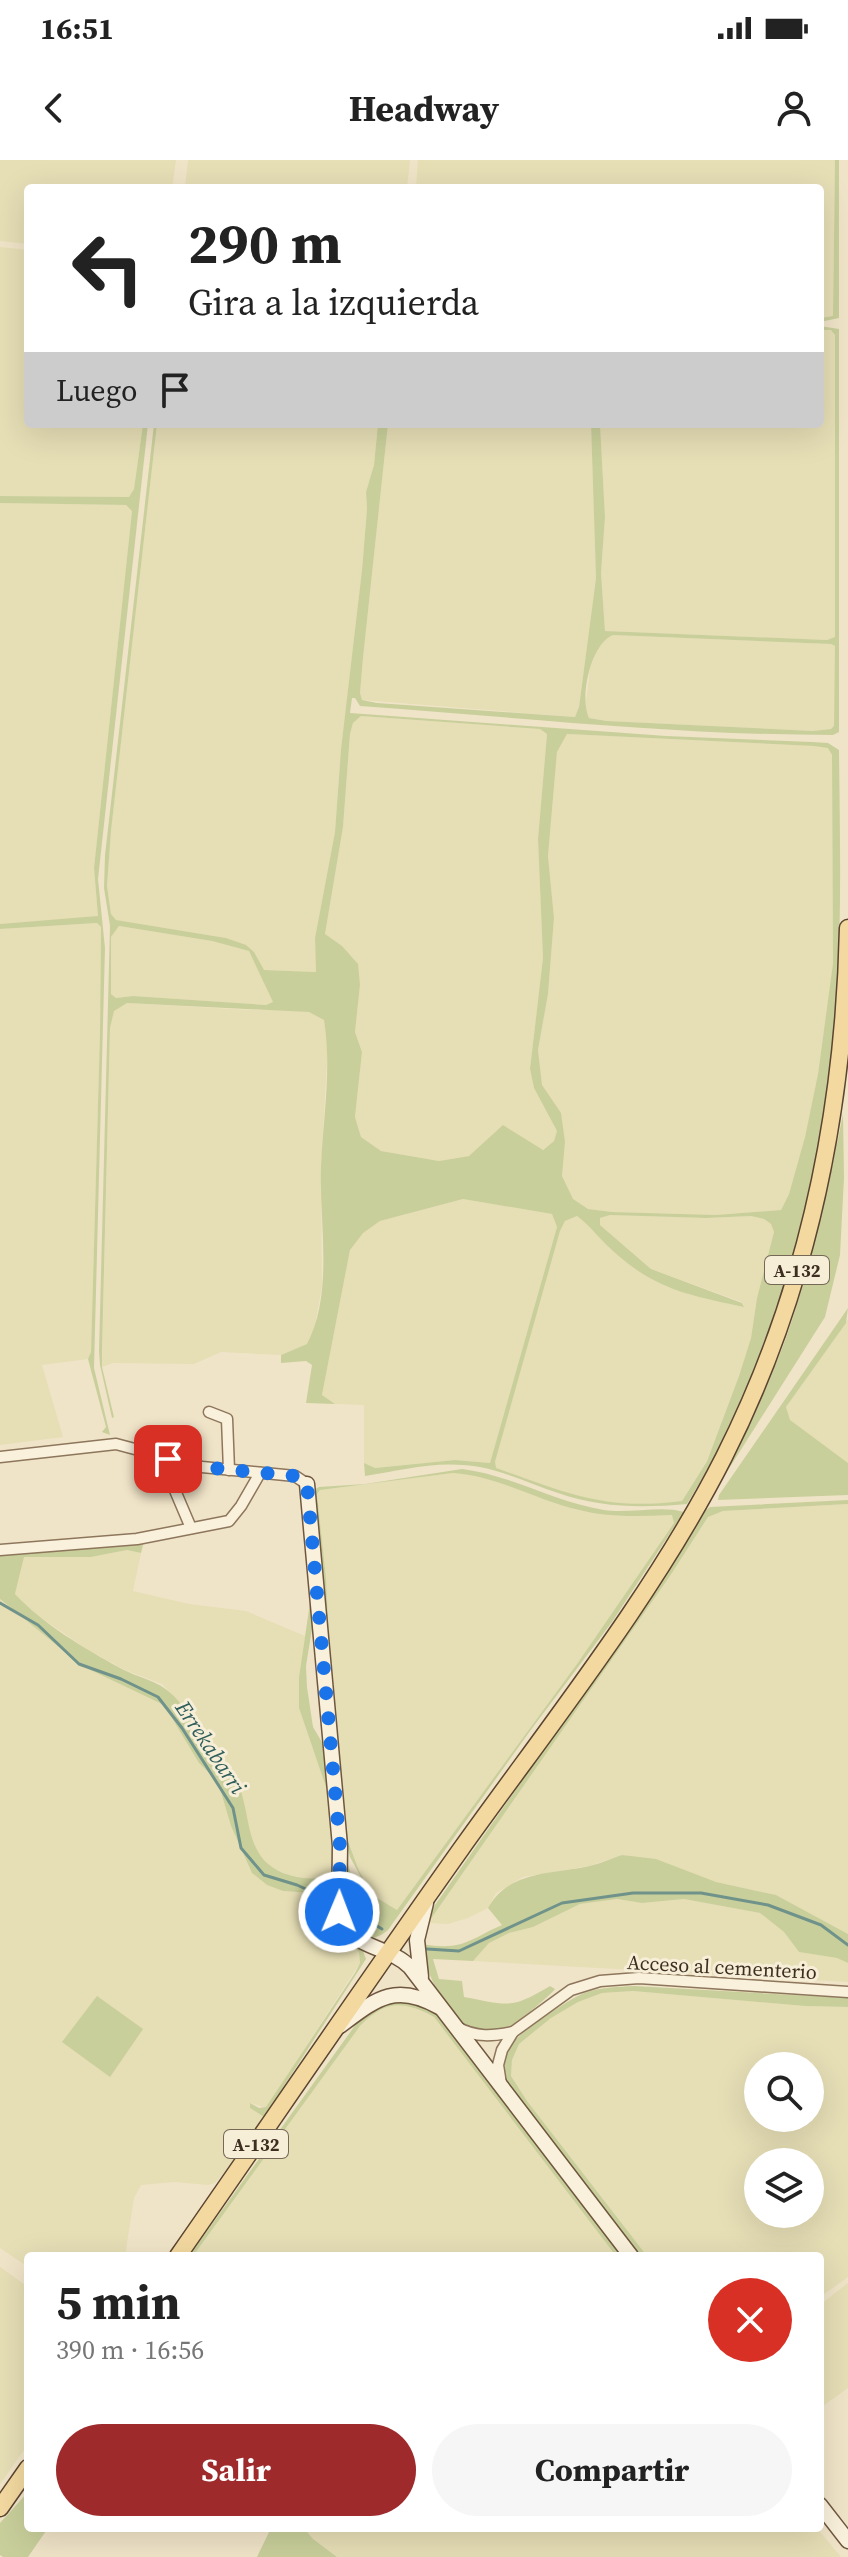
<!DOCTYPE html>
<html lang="es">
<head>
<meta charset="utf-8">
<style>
	body { margin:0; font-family:"Source Serif 4",serif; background:#f6f6f6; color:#222; height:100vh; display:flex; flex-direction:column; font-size:30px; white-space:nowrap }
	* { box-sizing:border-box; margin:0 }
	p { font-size:26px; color:#767676 }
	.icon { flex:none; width:44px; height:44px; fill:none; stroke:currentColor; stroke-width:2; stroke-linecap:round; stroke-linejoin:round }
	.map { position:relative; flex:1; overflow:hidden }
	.panel { position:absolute; left:24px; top:2092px; width:800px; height:280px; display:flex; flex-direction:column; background:#fff; border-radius:8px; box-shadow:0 8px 32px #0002 }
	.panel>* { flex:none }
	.hud { position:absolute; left:24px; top:24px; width:800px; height:244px; border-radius:8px; box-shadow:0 8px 32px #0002; background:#fff; color:#222; overflow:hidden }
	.fabs { position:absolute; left:744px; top:1892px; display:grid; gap:16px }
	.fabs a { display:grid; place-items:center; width:80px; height:80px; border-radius:50%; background:#fff; box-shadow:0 8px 32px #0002; font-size:40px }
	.pin { position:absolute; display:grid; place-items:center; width:68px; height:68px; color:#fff; margin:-34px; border-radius:16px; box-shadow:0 4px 12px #0006 }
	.me { position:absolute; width:88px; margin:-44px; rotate:1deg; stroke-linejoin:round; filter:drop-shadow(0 0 6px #0008) }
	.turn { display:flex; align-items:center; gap:28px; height:168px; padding:0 32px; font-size:36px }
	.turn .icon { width:104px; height:104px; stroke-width:2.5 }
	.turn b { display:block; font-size:56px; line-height:68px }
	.then { display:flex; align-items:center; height:76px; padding:0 32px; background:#0003; gap:16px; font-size:30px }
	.round { display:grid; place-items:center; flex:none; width:84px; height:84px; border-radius:42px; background:#f6f6f6 }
	.overview { display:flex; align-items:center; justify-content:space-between; height:136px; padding:0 32px }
	h1 { font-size:48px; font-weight:700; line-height:60px }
	.action { display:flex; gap:16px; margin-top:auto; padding:16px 32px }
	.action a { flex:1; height:92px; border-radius:48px; background:#9e2a2b; color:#fff; font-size:32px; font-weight:700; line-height:92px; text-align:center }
	.action a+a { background:#f6f6f6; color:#222 }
	.status { display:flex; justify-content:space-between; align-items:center; height:56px; padding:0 40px; background:#fff; direction:ltr }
	.status svg { height:22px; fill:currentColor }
	header { display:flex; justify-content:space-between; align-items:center; height:104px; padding:0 32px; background:#fff; font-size:36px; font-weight:700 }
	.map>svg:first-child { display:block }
</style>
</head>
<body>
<div class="status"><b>16:51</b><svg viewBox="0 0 49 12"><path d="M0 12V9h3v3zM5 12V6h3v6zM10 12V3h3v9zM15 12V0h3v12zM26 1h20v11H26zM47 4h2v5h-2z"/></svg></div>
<header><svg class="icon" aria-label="back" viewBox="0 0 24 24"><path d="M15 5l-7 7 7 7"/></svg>Headway<svg class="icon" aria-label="person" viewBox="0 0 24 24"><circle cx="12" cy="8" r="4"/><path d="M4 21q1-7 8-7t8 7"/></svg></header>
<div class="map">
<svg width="848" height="2397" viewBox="0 0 848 2397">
	<rect width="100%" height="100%" fill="#f0e4c8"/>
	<g fill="#e6deb5" fill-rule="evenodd">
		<path d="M 0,0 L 176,0 L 172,28 L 28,28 L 28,84 L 0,81 Z"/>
		<path d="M 188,0 L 410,0 L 407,28 L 185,28 Z"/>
		<path d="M 418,0 L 835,0 L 833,156 L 820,158 L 820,28 L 416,28 Z"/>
		<path d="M 0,87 L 28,90 L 28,264 L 143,264 L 134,329 L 129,337 L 0,336 Z"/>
		<path d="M 820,170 L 831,170 L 835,175 L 835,478 L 827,480 L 605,471 L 601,413 L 605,357 L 600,264 L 820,264 Z"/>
		<path d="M 157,264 L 378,264 L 374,305 L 366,332 L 367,349 L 362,410 L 341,589 L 335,672 L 315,778 L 316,812 L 263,810 L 254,792 L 226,778 L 116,760 L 111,754 L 107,726 L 111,671 Z"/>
		<path d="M 388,264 L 591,264 L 596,418 L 579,547 L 575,557 L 362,540 L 360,533 L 363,498 Z"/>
		<path d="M 0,343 L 126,345 L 132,351 L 94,708 L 98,757 L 0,764 Z"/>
		<path d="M 613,475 L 831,484 L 835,486 L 835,566 L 832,569 L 814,571 L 607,561 L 589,558 L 585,550 L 590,509 L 599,484 L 605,478 Z"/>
		<path d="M 361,556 L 540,569 L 547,574 L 538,679 L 543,798 L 530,909 L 534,928 L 557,971 L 554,981 L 542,990 L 481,987 L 469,996 L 439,1001 L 381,991 L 361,977 L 355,957 L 362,892 L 355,872 L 360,825 L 325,774 L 343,667 L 350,574 L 353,563 Z"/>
		<path d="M 567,574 L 814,586 L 828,587 L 832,595 L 833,803 L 818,914 L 805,977 L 789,1034 L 781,1050 L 716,1055 L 612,1052 L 588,1049 L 573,1040 L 562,1016 L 565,982 L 542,925 L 538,890 L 548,834 L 554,758 L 548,696 L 557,592 Z"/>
		<path d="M 98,763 L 101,767 L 100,873 L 91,1192 L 88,1199 L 42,1205 L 63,1277 L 0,1285 L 0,769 Z"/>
		<path d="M 119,766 L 212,781 L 249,791 L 274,842 L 266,845 L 133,836 L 116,838 L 111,834 L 111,777 Z"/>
		<path d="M 127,843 L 250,850 L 282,849 L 309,852 L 324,860 L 328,885 L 321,1008 L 322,1127 L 314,1170 L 307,1184 L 281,1195 L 221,1192 L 194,1204 L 113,1203 L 102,1207 L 110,868 L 114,850 Z"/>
		<path d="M 463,1039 L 552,1054 L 557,1067 L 490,1303 L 455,1300 L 375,1308 L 364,1303 L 364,1245 L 335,1244 L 322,1235 L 350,1090 L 362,1073 L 380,1061 Z"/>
		<path d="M 610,1055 L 706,1058 L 751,1056 L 764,1059 L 771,1064 L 774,1072 L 757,1138 L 751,1178 L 739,1216 L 707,1300 L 682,1341 L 647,1346 L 604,1343 L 577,1337 L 495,1308 L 495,1302 L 560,1071 L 565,1061 L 577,1056 L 588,1064 L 610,1089 L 667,1127 L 744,1146 L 742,1142 L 651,1109 L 600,1065 L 600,1058 Z"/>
		<path d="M 848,1159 L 848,1303 L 789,1260 L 786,1247 Z"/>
		<path d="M 453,1313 L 477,1315 L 577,1350 L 622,1356 L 673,1355 L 674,1363 L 577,1504 L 397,1750 L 374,1736 L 359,1711 L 348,1680 L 333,1562 L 326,1418 L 317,1334 L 320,1330 Z"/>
		<path d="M 848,1344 L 848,1774 L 776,1735 L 716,1722 L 622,1695 L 589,1706 L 523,1717 L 496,1733 L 488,1748 L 468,1758 L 448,1764 L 428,1763 L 670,1416 L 708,1357 L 723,1351 Z"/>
		<path d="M 127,1390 L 141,1393 L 133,1431 L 189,1444 L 246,1451 L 305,1476 L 299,1517 L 299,1548 L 327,1630 L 332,1671 L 331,1716 L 317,1720 L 289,1715 L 270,1707 L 255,1689 L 233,1614 L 201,1577 L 183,1546 L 162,1524 L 125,1510 L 85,1488 L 26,1447 L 15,1434 L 24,1397 L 91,1397 Z"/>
		<path d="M 0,1439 L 82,1506 L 164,1545 L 199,1603 L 218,1622 L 231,1666 L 252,1713 L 267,1725 L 283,1731 L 311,1733 L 322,1740 L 329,1750 L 337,1772 L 359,1792 L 360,1803 L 266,1948 L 251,1943 L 250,1948 L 264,1957 L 228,2008 L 215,2023 L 208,2025 L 174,2022 L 141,2025 L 134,2038 L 125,2096 L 28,2096 L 28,2107 L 0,2088 Z"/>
		<path d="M 617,1739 L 642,1743 L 684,1739 L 760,1753 L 784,1772 L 799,1792 L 837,1798 L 848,1803 L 848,1822 L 473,1801 L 489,1783 L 509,1773 L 533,1767 L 580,1744 Z"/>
		<path d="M 633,1831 L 805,1846 L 848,1847 L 848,2117 L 820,2137 L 820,2096 L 647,2096 L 527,1941 L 511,1916 L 512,1900 L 519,1884 L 551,1858 L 578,1842 L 602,1833 ZM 758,1906 L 810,1906 L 810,1958 L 758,1958 ZM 758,2002 L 810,2002 L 810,2054 L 758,2054 Z"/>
		<path d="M 390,1845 L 407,1845 L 434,1857 L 616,2096 L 193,2096 L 360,1866 L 373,1853 Z"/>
		<path d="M 0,2107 L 28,2127 L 28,2284 L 0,2324 Z"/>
		<path d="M 848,2123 L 848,2228 L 820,2248 L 820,2145 Z"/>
		<path d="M 304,2368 L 817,2368 L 841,2397 L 337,2397 L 313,2379 Z"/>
	</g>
	<g fill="#c9cf9b" fill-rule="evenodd">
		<path d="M 835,0 L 839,0 L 839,158 L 820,162 L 820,158 L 833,156 Z"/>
		<path d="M 820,166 L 839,169 L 839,572 L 833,575 C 675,575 517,557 360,546 L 355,538 L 352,538 L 350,553 L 666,576 L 812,582 L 828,583 L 839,590 C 840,676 842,764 836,850 C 824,1017 775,1201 687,1344 C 642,1348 601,1348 558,1333 C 527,1323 497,1307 463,1305 C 431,1302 397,1311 365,1316 L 364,1303 L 375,1308 L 455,1300 L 490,1303 L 557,1067 L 552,1054 L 463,1039 L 380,1061 L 363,1073 L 350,1090 L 322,1235 L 335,1244 L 306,1243 L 312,1205 L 306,1201 L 281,1203 L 281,1195 L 307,1184 C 334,1132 319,1064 321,1007 C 323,958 332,909 324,860 L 309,852 L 127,843 L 114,851 L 110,868 L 102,1193 L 102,1207 L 114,1257 L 112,1258 L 100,1205 L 99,1191 L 110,766 L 104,728 L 105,695 L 154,264 L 157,264 L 111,671 L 107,726 L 111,754 L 116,760 L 226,778 L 246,785 L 254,792 L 264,810 L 316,812 L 315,778 L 335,672 L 341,589 L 362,410 L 367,349 L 366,332 L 374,305 L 378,264 L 388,264 L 363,498 L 360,533 L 362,540 L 377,543 L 575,557 L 579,547 L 596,418 L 591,264 L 600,264 L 605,357 L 601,413 L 605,471 L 827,480 L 835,477 L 835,175 L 831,170 L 820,170 ZM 613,475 L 831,484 L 835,486 L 834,566 L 831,569 L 813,571 L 607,561 L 589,558 C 579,538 591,483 613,475 ZM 361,556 L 540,569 L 547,574 L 538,679 L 543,798 L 530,909 L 534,928 L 557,971 L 554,981 L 543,990 L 503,965 L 469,996 L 439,1001 L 381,991 L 361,977 L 355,957 L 362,892 L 355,872 L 360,825 L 358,804 L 342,786 L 325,774 L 343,667 L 350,574 L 353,563 ZM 567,574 L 814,586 L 828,588 L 832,595 L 833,803 L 818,914 L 805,977 L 789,1034 L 781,1050 L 716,1055 L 612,1052 L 588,1049 L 573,1039 L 562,1016 L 565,982 L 561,953 L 542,925 L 538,890 L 548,834 L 554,758 L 548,696 L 557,592 ZM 119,766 L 212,781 L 249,791 L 273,842 L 266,845 L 133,836 L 116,838 L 111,834 L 111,777 ZM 610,1055 L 706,1058 L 751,1056 L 764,1059 L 771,1064 L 774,1072 L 757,1138 L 751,1178 L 739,1216 L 707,1301 L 682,1341 C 604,1351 567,1333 496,1308 L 495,1302 L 560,1071 L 565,1061 L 577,1056 C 591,1066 600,1080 613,1091 C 656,1130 689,1135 744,1147 L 742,1143 L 651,1109 L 600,1065 L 600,1058 Z"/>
		<path d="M 143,264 L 148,264 L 98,719 L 105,788 L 94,1208 L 110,1275 L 102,1272 L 106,1267 L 88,1199 L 91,1192 L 100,873 L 101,767 L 97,763 L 0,769 L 0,764 L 98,756 L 94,708 L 132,351 L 126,345 L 0,343 L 0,336 L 129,337 L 134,329 Z"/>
		<path d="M 843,954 L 844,1018 L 840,1095 L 825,1157 L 718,1326 C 742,1277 768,1227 787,1175 C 812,1103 828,1029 843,954 Z"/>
		<path d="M 848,1148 L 846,1163 L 786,1247 L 790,1260 L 848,1303 L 848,1335 L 718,1340 L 719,1335 Z"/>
		<path d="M 462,1309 C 511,1315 555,1342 604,1350 C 628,1354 662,1345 684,1352 L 612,1462 L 530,1571 L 388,1770 C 376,1780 367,1780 353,1773 L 343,1755 L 343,1702 L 347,1702 L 358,1735 L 359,1746 L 366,1748 L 375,1743 L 350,1697 L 343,1671 L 329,1553 L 324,1434 L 312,1331 L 319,1327 L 365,1324 ZM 453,1313 C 498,1316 536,1340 579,1350 C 610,1358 641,1356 672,1355 L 674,1363 L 577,1504 L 397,1750 L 374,1736 L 359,1711 L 348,1681 L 333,1562 L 326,1418 L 317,1334 L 320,1330 Z"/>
		<path d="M 848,1340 L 848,1344 L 723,1351 L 708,1357 L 670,1416 L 428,1763 L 428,1755 L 630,1467 L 706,1350 L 710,1347 Z"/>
		<path d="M 144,1381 L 141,1393 L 127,1390 L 91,1397 L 24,1397 L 15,1434 C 44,1465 84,1488 120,1508 C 147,1522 161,1519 182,1545 C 190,1555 193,1567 200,1577 C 210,1590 225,1600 233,1614 C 254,1647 240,1696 283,1713 C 299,1719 315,1720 331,1716 L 332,1671 L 327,1630 L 299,1548 L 299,1517 L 311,1436 L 315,1450 L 306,1506 L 307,1527 L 313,1567 L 326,1589 L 334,1646 L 334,1753 L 363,1791 L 366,1799 L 264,1957 L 250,1948 L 250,1943 L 259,1948 L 266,1947 L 355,1813 L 360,1803 L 359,1792 L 337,1772 L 329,1750 L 322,1740 L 311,1733 L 283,1731 L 267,1725 L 252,1713 L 231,1666 L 218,1622 L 199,1603 L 164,1545 L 82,1506 L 0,1439 L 0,1393 Z"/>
		<path d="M 622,1695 L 656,1699 L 716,1722 L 776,1735 L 848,1774 L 848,1803 L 837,1798 L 799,1792 L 784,1772 L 760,1753 L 684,1739 L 642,1743 L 617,1739 L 580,1744 L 533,1767 L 509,1773 L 489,1783 L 473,1801 L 433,1799 L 439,1819 L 462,1821 L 464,1837 C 508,1845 510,1850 550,1826 L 555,1829 C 549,1837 510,1869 501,1871 C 458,1884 425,1818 422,1784 C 463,1791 468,1780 502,1765 L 488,1748 C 508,1712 548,1714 585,1707 C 597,1705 610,1699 622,1695 Z"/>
		<path d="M 634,1826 L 848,1838 L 848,1847 L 805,1846 L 633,1831 L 602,1833 L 578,1842 L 551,1858 L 519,1884 L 512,1900 L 511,1916 L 527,1941 L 647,2096 L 639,2096 L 509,1925 C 504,1913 502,1900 508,1888 C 515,1875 569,1839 584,1833 C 600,1827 618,1827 634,1826 Z"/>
		<path d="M 97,1836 L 143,1869 L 110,1917 L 62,1882 Z"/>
		<path d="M 391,1840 L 416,1841 L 439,1854 L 623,2096 L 616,2096 L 434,1857 C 403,1840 385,1840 360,1866 L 193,2096 L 189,2096 L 364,1853 Z"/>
		<path d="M 28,2332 L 28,2368 L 48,2368 L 28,2397 L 3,2397 L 0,2395 L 0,2363 Z"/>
		<path d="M 271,2368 L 304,2368 L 313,2379 L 337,2397 L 257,2397 Z"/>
	</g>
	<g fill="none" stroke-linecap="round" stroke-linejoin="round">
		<g stroke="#6f938a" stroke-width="3">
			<path d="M 0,1443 L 38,1465 L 79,1504 L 121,1519 L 158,1537 L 182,1568 L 233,1648 L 241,1688 L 264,1715 L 297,1725 L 330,1740"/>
			<path d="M 344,1746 L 382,1769"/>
			<path d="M 427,1789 L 459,1791 L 562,1743 L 633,1733 L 701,1733 L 768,1745 L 821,1765 L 848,1785"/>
		</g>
		<defs>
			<g id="street">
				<path d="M 209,1252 L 227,1259 L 229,1310"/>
				<path d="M 0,1297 L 116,1284 L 202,1307 L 295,1316 L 307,1324"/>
				<path d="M 168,1299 L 171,1321 L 191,1368"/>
				<path d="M 0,1390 L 137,1379 L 229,1361 L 241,1346 L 260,1313"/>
				<path d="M 457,1867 C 476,1878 493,1876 513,1872"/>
				<path d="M 501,1924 L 498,1905 L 502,1890 L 513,1872 L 571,1830 L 600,1821 L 639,1818 L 848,1832"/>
			</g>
			<g id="secondary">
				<path d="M 307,1324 L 340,1686 L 339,1760 C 355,1789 389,1786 410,1807 L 631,2096"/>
				<path d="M 421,1817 L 417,1780 L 426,1743"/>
				<path d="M 340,1866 C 376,1839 395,1822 439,1847"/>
				<path d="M 820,2345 L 848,2381"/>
			</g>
			<g id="primary">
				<path d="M 178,2096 C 272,1961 365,1824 461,1689 C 551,1563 654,1435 724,1297 C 807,1133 844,951 848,768"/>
				<path d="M 0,2348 L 28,2308"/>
			</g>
		</defs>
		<use href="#street" stroke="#8d765c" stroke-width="13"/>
		<use href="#secondary" stroke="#6f573f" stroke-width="17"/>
		<use href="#primary" stroke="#5b4430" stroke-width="19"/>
		<use href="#street" stroke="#faf1dc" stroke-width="10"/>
		<use href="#secondary" stroke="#faf1dc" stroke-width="14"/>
		<use href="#primary" stroke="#f3d9a0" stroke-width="16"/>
	</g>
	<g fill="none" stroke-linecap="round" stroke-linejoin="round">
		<path stroke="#1a73e8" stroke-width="14" stroke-dasharray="0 25.2" d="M 168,1299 L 202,1307 L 295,1316 L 307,1324 L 340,1686 L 339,1752"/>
	</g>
	<g text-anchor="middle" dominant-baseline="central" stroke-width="6" stroke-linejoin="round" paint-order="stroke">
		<g fill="#f7eed8" stroke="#756857" stroke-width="2">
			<rect x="765" y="1096" width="64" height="28" rx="6"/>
			<rect x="224" y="1970" width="64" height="28" rx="6"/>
		</g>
		<g font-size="18" font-weight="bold" fill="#3d2e20">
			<text x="797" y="1110">A-132</text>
			<text x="256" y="1984">A-132</text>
		</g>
		<g font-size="20" fill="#3d2e20" stroke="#f7eed8">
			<text transform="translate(722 1807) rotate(3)">Acceso al cementerio</text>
		</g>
		<g font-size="22" font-style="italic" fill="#2f5d5a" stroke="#f7eed8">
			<text transform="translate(211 1587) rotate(56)">Errekabarri</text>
		</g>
	</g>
</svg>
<div class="fabs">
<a><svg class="icon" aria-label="search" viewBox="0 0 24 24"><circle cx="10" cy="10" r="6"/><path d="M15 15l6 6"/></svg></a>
<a><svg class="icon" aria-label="layers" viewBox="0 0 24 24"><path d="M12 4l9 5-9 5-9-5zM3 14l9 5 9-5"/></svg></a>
</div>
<div class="pin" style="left:168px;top:1299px;background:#d93025"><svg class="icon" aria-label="arrive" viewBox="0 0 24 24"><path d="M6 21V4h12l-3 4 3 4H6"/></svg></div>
<svg class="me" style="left:339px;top:1752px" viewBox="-20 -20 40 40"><circle r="17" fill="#1a73e8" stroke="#fff" stroke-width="3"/><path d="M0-11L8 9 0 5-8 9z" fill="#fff"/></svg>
<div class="hud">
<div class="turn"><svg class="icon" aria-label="left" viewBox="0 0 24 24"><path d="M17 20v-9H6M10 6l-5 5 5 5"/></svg><div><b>290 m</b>Gira a la izquierda</div></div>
<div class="then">Luego<svg class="icon" aria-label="arrive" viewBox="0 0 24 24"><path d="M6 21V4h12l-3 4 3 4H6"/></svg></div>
</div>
<section class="panel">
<div class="overview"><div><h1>5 min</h1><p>390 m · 16:56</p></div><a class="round" style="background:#d93025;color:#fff"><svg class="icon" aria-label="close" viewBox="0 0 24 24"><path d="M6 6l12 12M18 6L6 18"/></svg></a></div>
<div class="action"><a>Salir</a><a>Compartir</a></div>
</section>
</div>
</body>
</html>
